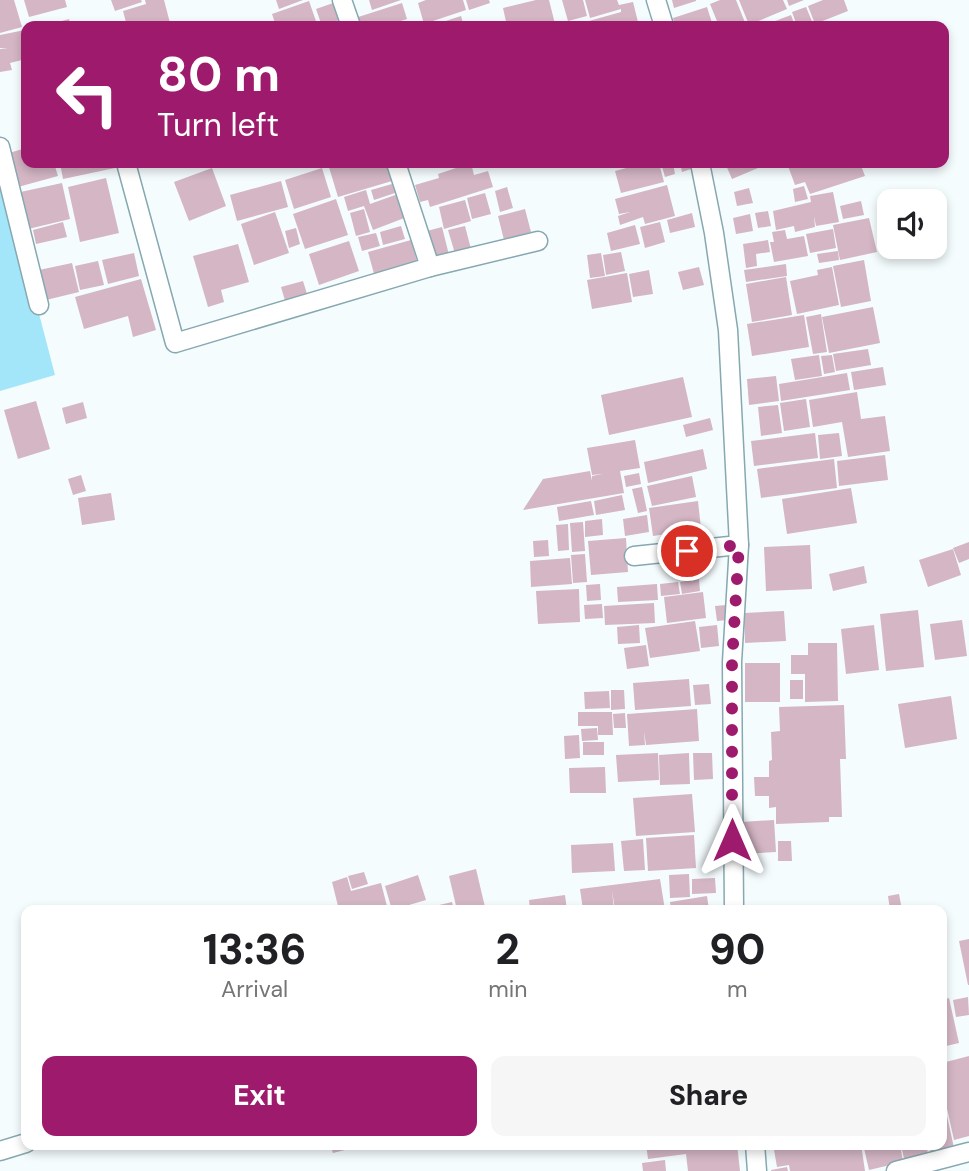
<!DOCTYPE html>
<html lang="en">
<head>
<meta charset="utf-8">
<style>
	body { margin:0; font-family:"DM Sans",sans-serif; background:#f6f6f6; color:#202124; height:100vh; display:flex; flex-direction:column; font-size:26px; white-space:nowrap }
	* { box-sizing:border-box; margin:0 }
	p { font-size:23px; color:#757577 }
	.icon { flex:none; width:38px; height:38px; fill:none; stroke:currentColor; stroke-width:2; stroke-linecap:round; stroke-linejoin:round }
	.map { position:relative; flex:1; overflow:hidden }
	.side { position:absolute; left:21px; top:905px; width:926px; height:245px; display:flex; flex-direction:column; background:#fff; border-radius:14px; box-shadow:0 4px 10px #0003 }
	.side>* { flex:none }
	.top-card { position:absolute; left:21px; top:21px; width:928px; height:147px; border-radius:14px; box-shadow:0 4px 10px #0003; background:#9d1a6c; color:#fff; overflow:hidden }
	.buttons { position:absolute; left:877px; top:189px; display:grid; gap:14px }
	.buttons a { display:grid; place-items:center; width:70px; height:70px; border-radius:14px; background:#fff; box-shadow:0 4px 10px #0003; font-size:35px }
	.pin { position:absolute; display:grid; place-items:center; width:60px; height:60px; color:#fff; margin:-30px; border:4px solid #fff; border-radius:50%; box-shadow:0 2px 7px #0007 }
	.me { position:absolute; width:77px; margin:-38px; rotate:0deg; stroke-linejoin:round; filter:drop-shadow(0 0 5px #0008) }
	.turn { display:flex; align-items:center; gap:24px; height:147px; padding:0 21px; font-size:32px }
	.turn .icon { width:91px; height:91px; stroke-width:2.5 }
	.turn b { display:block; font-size:49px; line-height:60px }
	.eta { display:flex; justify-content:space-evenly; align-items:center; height:119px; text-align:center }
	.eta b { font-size:42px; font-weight:800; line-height:49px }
	.cta { display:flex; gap:14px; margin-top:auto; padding:14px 21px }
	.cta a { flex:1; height:80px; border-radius:14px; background:#9d1a6c; color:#fff; font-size:28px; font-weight:800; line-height:80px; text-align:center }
	.cta a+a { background:#f6f6f6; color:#202124 }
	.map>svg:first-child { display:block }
</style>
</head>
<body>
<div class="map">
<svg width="969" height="1171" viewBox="0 0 969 1171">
	<rect width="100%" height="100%" fill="#f5fcfe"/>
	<path fill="#a3e6f9" d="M 0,164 L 55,375 L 0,391 Z"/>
	<g fill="#d4b6c4">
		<path d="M 0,0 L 14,0 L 22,27 L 0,33 Z"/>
		<path d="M 24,0 L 65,0 L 67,7 L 29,17 Z"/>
		<path d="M 111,0 L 141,0 L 142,2 L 115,11 Z"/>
		<path d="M 145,0 L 164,0 L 170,23 L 159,26 L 127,26 L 123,11 L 146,4 Z"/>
		<path d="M 276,0 L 303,0 L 279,9 Z"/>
		<path d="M 369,0 L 401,0 L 372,10 Z"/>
		<path d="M 426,0 L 463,0 L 466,10 L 424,24 L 418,3 Z"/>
		<path d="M 466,0 L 489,0 L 490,3 L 469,10 Z"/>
		<path d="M 536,0 L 549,0 L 555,24 L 545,26 L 507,26 L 503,8 Z"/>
		<path d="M 562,0 L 583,0 L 587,16 L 568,21 Z"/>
		<path d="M 585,0 L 617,0 L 619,5 L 633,2 L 639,26 L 571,26 L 621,12 L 621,9 L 590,18 Z"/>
		<path d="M 672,0 L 696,0 L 696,1 L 674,8 Z"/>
		<path d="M 720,0 L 736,0 L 746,25 L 719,26 L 710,4 Z"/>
		<path d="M 739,0 L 783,0 L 787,9 L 749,25 Z"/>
		<path d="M 787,0 L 804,0 L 789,6 Z"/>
		<path d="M 823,0 L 844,0 L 848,11 L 815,24 L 808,6 Z"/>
		<path d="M 309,1 L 317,24 L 276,26 L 272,14 Z"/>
		<path d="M 339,1 L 345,18 L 322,26 L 316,9 Z"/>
		<path d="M 402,3 L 407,19 L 385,26 L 355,26 L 352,19 Z"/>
		<path d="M 707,7 L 713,26 L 675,26 L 673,18 Z"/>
		<path d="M 806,7 L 814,26 L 797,26 L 792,12 Z"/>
		<path d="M 791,15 L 795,26 L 762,26 Z"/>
		<path d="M 461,16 L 464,26 L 430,26 Z"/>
		<path d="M 69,19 L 71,26 L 47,26 L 47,25 Z"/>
		<path d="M 25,30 L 26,59 L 10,63 L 12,70 L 0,72 L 0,49 L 8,48 L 0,48 L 0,35 Z"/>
		<path d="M 26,148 L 26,163 L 54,163 L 58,176 L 18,187 L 9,153 Z"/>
		<path d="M 60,163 L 114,163 L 115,168 L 63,179 Z"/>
		<path d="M 332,163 L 387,163 L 392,181 L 338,197 L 328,164 Z"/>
		<path d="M 471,163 L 474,175 L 488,171 L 493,187 L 430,207 L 428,200 L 420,202 L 415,185 L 439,178 L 438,174 Z"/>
		<path d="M 645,163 L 659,163 L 664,182 L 621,193 L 615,171 Z"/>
		<path d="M 661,163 L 673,163 L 675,174 L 665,177 Z"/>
		<path d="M 680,163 L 693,163 L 694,168 L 682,172 Z"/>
		<path d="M 725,163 L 770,163 L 732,179 Z"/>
		<path d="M 797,163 L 860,163 L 865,176 L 810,194 L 805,182 L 795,185 L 788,166 Z"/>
		<path d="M 212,168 L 226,206 L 189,221 L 174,182 Z"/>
		<path d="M 322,168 L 331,197 L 294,209 L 285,180 Z"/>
		<path d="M 106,178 L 119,233 L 80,242 L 68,187 Z"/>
		<path d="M 281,181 L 288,207 L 237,221 L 230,195 Z"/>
		<path d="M 62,183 L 70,219 L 24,230 L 16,193 Z"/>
		<path d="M 392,184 L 395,193 L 374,200 L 371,190 Z"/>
		<path d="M 667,185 L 675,216 L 645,224 L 643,217 L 620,225 L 618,216 L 630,212 L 619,214 L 615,199 Z"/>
		<path d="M 804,186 L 808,199 L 795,202 L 793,189 Z"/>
		<path d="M 507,187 L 513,208 L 500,212 L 495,191 Z"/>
		<path d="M 749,188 L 753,203 L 737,206 L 734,192 Z"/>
		<path d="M 366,190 L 370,204 L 398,194 L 407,217 L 373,230 L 364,206 L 348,211 L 344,197 Z"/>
		<path d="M 833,192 L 839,222 L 816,226 L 814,216 L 815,227 L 795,232 L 794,226 L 776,230 L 773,211 L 811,202 L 810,196 Z"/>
		<path d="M 485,193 L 491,214 L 472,219 L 467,198 Z"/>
		<path d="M 336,199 L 348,235 L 305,249 L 293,214 Z"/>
		<path d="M 465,200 L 471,221 L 444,229 L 439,207 Z"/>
		<path d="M 861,201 L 864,215 L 843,219 L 840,206 Z"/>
		<path d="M 364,209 L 370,232 L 356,236 L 350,213 Z"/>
		<path d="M 525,209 L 531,232 L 504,240 L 498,216 Z"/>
		<path d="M 768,211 L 771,226 L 758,228 L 755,213 Z"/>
		<path d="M 275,212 L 289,253 L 254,265 L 241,224 Z"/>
		<path d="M 692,213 L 695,227 L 670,233 L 667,220 Z"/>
		<path d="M 750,214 L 753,231 L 736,234 L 733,218 Z"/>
		<path d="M 869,218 L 877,252 L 840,260 L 833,225 Z"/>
		<path d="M 63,222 L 67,237 L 36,244 L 33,230 Z"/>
		<path d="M 660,222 L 665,242 L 645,248 L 640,227 Z"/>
		<path d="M 635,225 L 640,244 L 611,251 L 607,233 Z"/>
		<path d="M 401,226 L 405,239 L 383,245 L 380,232 Z"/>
		<path d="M 465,226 L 472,253 L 456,257 L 448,230 Z"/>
		<path d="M 442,227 L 449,255 L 430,260 L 423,232 Z"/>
		<path d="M 296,228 L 300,244 L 289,248 L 285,231 Z"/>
		<path d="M 833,229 L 836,248 L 810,253 L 806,234 Z"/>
		<path d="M 785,230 L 787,239 L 804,236 L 808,256 L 774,262 L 770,242 L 774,242 L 772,232 Z"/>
		<path d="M 376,233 L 380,246 L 362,251 L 358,237 Z"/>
		<path d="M 411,240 L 419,269 L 376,281 L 368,252 Z"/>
		<path d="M 768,240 L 770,252 L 756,254 L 757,266 L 746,268 L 743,244 Z"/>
		<path d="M 349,241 L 359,271 L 319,285 L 309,254 Z"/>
		<path d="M 238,244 L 249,282 L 221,290 L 224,302 L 208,307 L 193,256 Z"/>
		<path d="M 838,251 L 839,260 L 819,263 L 817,254 Z"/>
		<path d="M 621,252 L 625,271 L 606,275 L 603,255 Z"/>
		<path d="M 134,253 L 139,276 L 108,284 L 102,260 Z"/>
		<path d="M 601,253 L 605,276 L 590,278 L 587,255 Z"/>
		<path d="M 864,260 L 871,301 L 841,307 L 833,266 Z"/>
		<path d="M 98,261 L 104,285 L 80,290 L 75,266 Z"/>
		<path d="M 72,263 L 79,292 L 46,300 L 39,270 Z"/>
		<path d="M 786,264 L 787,276 L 746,282 L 744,270 Z"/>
		<path d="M 699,267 L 704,285 L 683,290 L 678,272 Z"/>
		<path d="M 832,267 L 839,305 L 797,314 L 790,281 L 818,275 L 817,270 Z"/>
		<path d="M 649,270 L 653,294 L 633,297 L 629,274 Z"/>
		<path d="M 627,273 L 632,302 L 592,309 L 587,280 Z"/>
		<path d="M 786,277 L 792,315 L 752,322 L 746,284 Z"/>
		<path d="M 141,279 L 156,330 L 133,337 L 128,316 L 84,329 L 75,297 Z"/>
		<path d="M 303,281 L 308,297 L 286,304 L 281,287 Z"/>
		<path d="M 873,307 L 880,343 L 829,353 L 822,317 Z"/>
		<path d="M 821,314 L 827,352 L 813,354 L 806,317 Z"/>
		<path d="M 804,315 L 809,347 L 752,356 L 747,324 Z"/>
		<path d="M 868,349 L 871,365 L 836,371 L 833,354 Z"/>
		<path d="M 819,355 L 822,376 L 795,380 L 791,359 Z"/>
		<path d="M 832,355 L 835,372 L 824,374 L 821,356 Z"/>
		<path d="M 883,367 L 886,385 L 854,390 L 851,372 Z"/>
		<path d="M 847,373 L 850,390 L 781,401 L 779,384 Z"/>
		<path d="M 776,376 L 779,401 L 749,405 L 747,379 Z"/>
		<path d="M 683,377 L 692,417 L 609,435 L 601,395 Z"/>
		<path d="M 857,392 L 861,419 L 885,416 L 890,451 L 848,457 L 842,422 L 813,427 L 809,400 Z"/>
		<path d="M 806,399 L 810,427 L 784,431 L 780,403 Z"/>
		<path d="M 36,401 L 50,449 L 18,459 L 4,410 Z"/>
		<path d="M 83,402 L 87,418 L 66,424 L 62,408 Z"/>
		<path d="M 778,405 L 782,433 L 761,436 L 758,407 Z"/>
		<path d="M 710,418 L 713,430 L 686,437 L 683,425 Z"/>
		<path d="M 815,433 L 818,458 L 754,466 L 751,441 Z"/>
		<path d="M 839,433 L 842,456 L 820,459 L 818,435 Z"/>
		<path d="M 635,440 L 640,468 L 620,471 L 624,493 L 523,510 L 543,479 L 590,471 L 592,481 L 592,476 L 602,474 L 592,475 L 587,448 Z"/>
		<path d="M 703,449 L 707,469 L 648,483 L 644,462 Z"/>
		<path d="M 885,455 L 888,480 L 839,486 L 837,461 Z"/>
		<path d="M 834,459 L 837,488 L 761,498 L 757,469 Z"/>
		<path d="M 639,473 L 641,484 L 626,487 L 624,476 Z"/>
		<path d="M 81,475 L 86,491 L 73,495 L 68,479 Z"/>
		<path d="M 692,476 L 696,497 L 652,506 L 647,486 Z"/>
		<path d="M 642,487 L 647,511 L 638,513 L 632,489 Z"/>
		<path d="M 851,488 L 857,523 L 787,534 L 782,499 Z"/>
		<path d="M 111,493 L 115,520 L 82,525 L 78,498 Z"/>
		<path d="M 622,495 L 625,510 L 596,515 L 594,501 Z"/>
		<path d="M 591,501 L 594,515 L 559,521 L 557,507 Z"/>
		<path d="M 698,501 L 701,529 L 653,536 L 649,508 Z"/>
		<path d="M 647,515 L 649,532 L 625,536 L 623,519 Z"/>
		<path d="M 602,519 L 603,535 L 585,537 L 585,521 Z"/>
		<path d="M 583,522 L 585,551 L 572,552 L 570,523 Z"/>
		<path d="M 568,524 L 569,550 L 558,551 L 556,525 Z"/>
		<path d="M 626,538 L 628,572 L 591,575 L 588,541 Z"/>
		<path d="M 548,540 L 549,556 L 534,557 L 533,541 Z"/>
		<path d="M 969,542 L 969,559 L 959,563 L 953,548 Z"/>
		<path d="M 810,545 L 812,589 L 766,591 L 764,547 Z"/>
		<path d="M 953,549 L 961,575 L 928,587 L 919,560 Z"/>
		<path d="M 585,554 L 587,582 L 573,583 L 571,555 Z"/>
		<path d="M 698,556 L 700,575 L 676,578 L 673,559 Z"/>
		<path d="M 570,558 L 572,584 L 531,587 L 530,561 Z"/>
		<path d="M 864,566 L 867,583 L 833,591 L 829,574 Z"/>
		<path d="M 699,579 L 700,591 L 682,594 L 680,582 Z"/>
		<path d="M 678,582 L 680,594 L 661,596 L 660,584 Z"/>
		<path d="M 600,584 L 601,600 L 587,601 L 586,585 Z"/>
		<path d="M 657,584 L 658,600 L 618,602 L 617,587 Z"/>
		<path d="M 579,589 L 580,622 L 538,624 L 536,591 Z"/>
		<path d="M 703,592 L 706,618 L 667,623 L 664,597 Z"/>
		<path d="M 654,603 L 655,623 L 605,625 L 604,606 Z"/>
		<path d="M 602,604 L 603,618 L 585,619 L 584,605 Z"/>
		<path d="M 726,605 L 728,620 L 717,621 L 715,606 Z"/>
		<path d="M 918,610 L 924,667 L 886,671 L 880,614 Z"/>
		<path d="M 784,611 L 786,641 L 745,643 L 744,613 Z"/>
		<path d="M 962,620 L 967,656 L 935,660 L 930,624 Z"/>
		<path d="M 695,621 L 700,651 L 650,658 L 645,628 Z"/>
		<path d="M 639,625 L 640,643 L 618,644 L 617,627 Z"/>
		<path d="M 717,625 L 719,646 L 701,648 L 699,627 Z"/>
		<path d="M 874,625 L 879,670 L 846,674 L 841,629 Z"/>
		<path d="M 808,643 L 837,643 L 838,701 L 805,702 L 805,674 L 791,674 L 791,655 L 808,655 Z"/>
		<path d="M 646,645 L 649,666 L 627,669 L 624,648 Z"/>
		<rect x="745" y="663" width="35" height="39"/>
		<path d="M 689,679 L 691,706 L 635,710 L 633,683 Z"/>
		<rect x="790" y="680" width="13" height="19"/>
		<path d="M 709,684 L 711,704 L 695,705 L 693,685 Z"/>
		<path d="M 611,690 L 624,690 L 625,709 L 611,710 Z"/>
		<path d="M 609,691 L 610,708 L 585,709 L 584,692 Z"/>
		<path d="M 951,696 L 957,739 L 905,748 L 898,704 Z"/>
		<path d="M 844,705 L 846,759 L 840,759 L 842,817 L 829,817 L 829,822 L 776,824 L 776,807 L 769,808 L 769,796 L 755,796 L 754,777 L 769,777 L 769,761 L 772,760 L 771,732 L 780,731 L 779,707 Z"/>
		<path d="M 697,709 L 699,741 L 646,745 L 644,731 L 645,745 L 629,746 L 627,714 Z"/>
		<path d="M 578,712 L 612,712 L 613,735 L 598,735 L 598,726 L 578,726 Z"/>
		<path d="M 625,713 L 626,728 L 614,728 L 613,714 Z"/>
		<path d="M 597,728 L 598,740 L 582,741 L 581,729 Z"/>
		<path d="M 579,735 L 580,758 L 565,759 L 564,736 Z"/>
		<rect x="583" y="742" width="21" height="13"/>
		<path d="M 658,753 L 659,780 L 618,782 L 616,755 Z"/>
		<path d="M 689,753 L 690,784 L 660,785 L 659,755 Z"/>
		<path d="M 693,753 L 712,753 L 713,779 L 694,780 Z"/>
		<path d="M 605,767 L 606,793 L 570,793 L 569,768 Z"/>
		<path d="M 692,794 L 695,832 L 636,836 L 633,798 Z"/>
		<path d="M 774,820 L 776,852 L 743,854 L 741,822 Z"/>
		<path d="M 694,835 L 696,868 L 648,871 L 646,838 Z"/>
		<path d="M 643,839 L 645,870 L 624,871 L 621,841 Z"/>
		<path d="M 778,841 L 791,841 L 792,861 L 778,861 Z"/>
		<path d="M 613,843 L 615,871 L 572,873 L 571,845 Z"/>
		<path d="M 476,869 L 485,907 L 457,910 L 449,876 Z"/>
		<path d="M 364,872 L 368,884 L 352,889 L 348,876 Z"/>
		<path d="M 689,874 L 690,897 L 670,898 L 669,875 Z"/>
		<path d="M 418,875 L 426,900 L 392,910 L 385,886 Z"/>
		<path d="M 347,877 L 351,891 L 381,883 L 388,910 L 339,910 L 332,882 Z"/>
		<path d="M 715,878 L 716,893 L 692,894 L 692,879 Z"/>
		<path d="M 660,879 L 665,910 L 615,910 L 612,890 L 614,910 L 583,910 L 580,889 Z"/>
		<path d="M 899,894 L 902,910 L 890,910 L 888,896 Z"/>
		<path d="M 565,895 L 567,910 L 530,910 L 529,900 Z"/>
		<path d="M 707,896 L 709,910 L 671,910 L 670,902 Z"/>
		<path d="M 452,902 L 454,910 L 436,910 L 435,906 Z"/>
		<path d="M 969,939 L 969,985 L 968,985 L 959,941 Z"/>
		<path d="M 968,997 L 969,1015 L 956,1017 L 953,1000 Z"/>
		<path d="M 949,998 L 959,1043 L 942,1047 L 942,1000 Z"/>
		<path d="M 969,1056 L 969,1136 L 954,1140 L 942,1086 L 942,1063 Z"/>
		<path d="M 943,1097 L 954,1148 L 931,1153 L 929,1144 L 942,1144 Z"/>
		<path d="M 330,1144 L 344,1144 L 345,1150 L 333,1153 Z"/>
		<path d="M 646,1144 L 737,1144 L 740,1171 L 688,1171 L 686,1154 L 648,1159 Z"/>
		<path d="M 773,1144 L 861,1144 L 865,1171 L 790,1171 L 789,1165 L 777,1167 Z"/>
		<path d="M 863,1144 L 900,1144 L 903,1162 L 869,1170 Z"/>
		<path d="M 901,1144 L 926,1144 L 928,1154 L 904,1159 Z"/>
		<path d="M 665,1160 L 666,1171 L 643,1171 L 642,1163 Z"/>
		<path d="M 787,1167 L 788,1171 L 771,1171 L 771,1170 Z"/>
	</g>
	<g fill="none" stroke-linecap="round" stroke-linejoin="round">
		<defs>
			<g id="minor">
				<path d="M 342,0 L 351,26"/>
				<path d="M 656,0 L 664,26"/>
				<path d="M 0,147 L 39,305"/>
				<path d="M 126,163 L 175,343 L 430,267 L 538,241"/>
				<path d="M 396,163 L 430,267"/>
				<path d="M 700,163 L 714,233 L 728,330 L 739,545 L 732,662 L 734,910"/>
				<path d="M 634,556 L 739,545"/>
				<path d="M 755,1144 L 757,1171"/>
				<path d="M 0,1151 L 26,1143"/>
				<path d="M 896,1171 L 969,1152"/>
			</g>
		</defs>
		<use href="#minor" stroke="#86a8b1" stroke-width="21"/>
		<use href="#minor" stroke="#fff" stroke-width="18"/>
	</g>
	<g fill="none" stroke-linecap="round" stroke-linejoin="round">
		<path stroke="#9d1a6c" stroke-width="12" stroke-dasharray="0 21.6" d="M 687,551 L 739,545 L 732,662 L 732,840"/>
	</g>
</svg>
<div class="buttons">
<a><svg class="icon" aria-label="sound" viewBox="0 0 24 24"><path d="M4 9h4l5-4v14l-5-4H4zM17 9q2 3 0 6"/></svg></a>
</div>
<div class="pin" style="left:687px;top:551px;background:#d93025"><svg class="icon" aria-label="arrive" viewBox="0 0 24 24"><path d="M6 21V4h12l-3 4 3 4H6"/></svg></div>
<svg class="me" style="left:732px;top:840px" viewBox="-20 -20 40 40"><path d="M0-17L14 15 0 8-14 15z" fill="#9d1a6c" stroke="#fff" stroke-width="4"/></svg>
<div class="top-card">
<div class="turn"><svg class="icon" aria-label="left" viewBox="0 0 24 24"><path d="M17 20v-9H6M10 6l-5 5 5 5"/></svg><div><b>80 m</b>Turn left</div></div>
</div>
<section class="side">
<div class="eta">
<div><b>13:36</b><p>Arrival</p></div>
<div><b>2</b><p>min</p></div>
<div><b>90</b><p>m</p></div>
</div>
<div class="cta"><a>Exit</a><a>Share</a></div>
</section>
</div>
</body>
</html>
